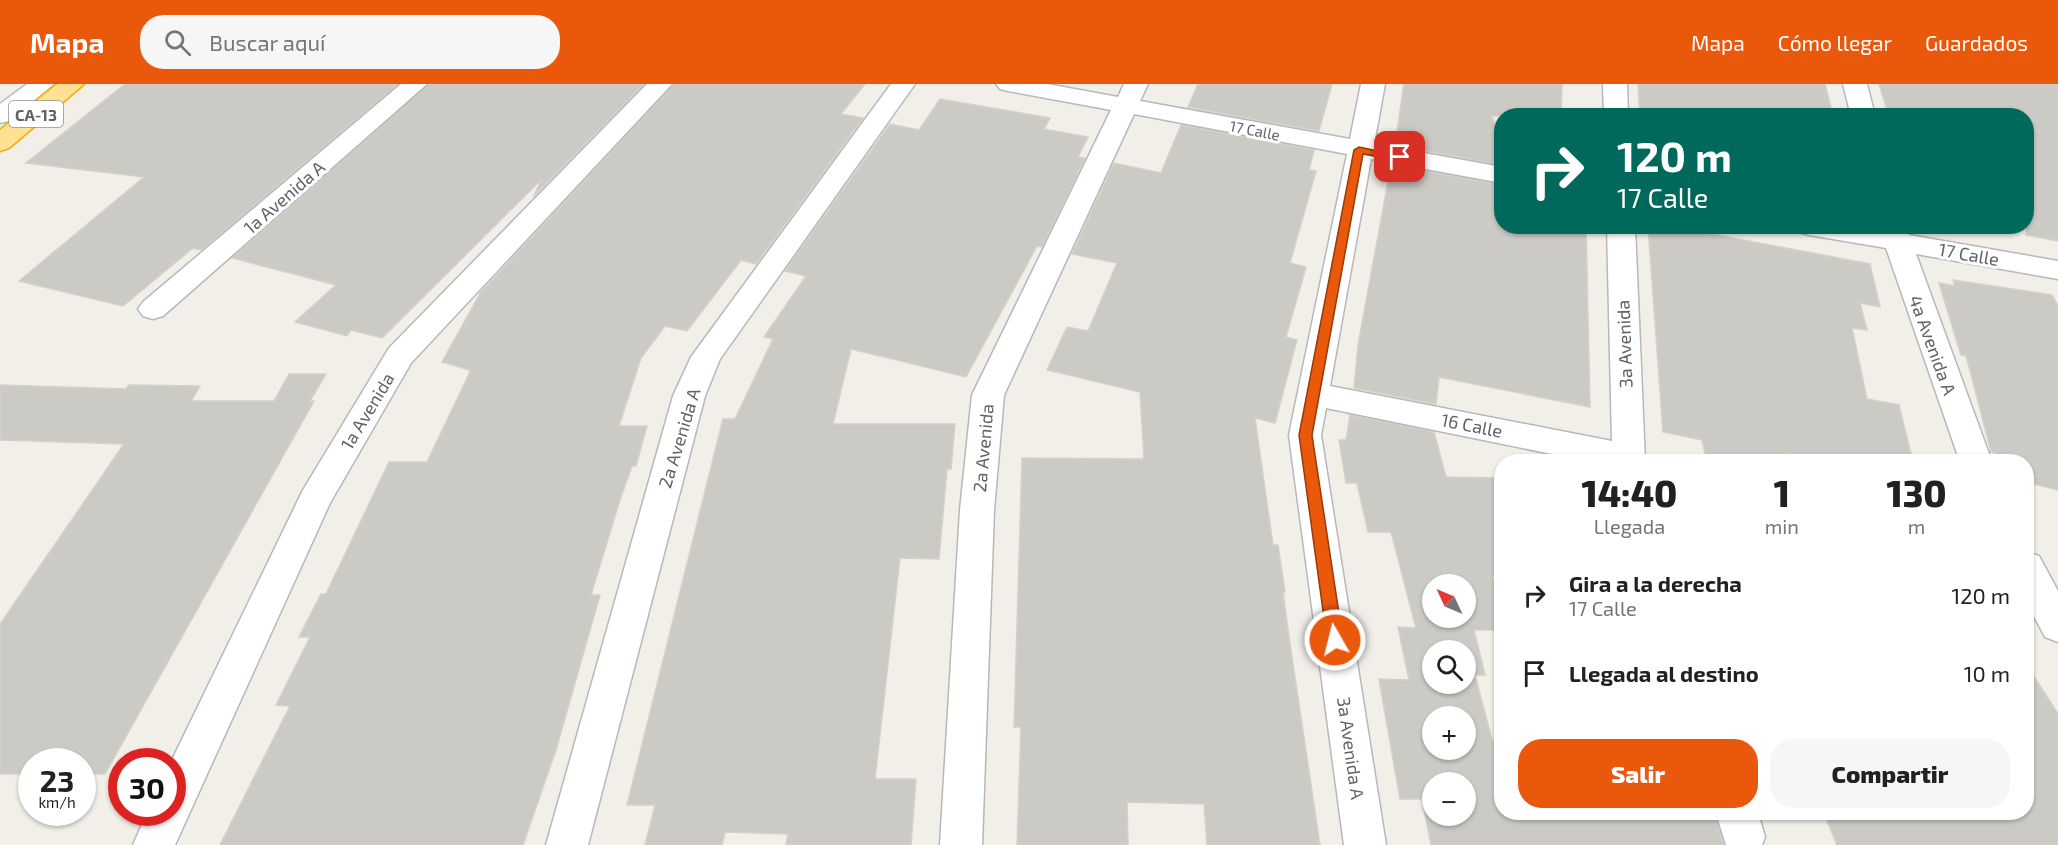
<!DOCTYPE html>
<html lang="es">
<head>
<meta charset="utf-8">
<style>
	body { margin:0; font-family:"Exo 2",sans-serif; background:#f6f6f6; color:#202124; height:100vh; display:flex; flex-direction:column; font-size:22px; white-space:nowrap }
	* { box-sizing:border-box; margin:0 }
	p { font-size:20px; color:#757577 }
	.icon { flex:none; width:33px; height:33px; fill:none; stroke:currentColor; stroke-width:2; stroke-linecap:round; stroke-linejoin:round }
	.map { position:relative; flex:1; overflow:hidden }
	.sheet { position:absolute; left:1494px; top:370px; width:540px; height:366px; display:flex; flex-direction:column; background:#fff; border-radius:24px; box-shadow:0 2px 4px #0004 }
	.sheet>* { flex:none }
	.banner { position:absolute; left:1494px; top:24px; width:540px; height:126px; border-radius:24px; box-shadow:0 2px 4px #0004; background:#00695c; color:#fff; overflow:hidden }
	.needle { width:39px; rotate:314deg }
	.fabs { position:absolute; left:1422px; top:490px; display:grid; gap:12px }
	.fabs a { display:grid; place-items:center; width:54px; height:54px; border-radius:50%; background:#fff; box-shadow:0 2px 4px #0004; font-size:30px }
	.speed { position:absolute; left:18px; top:664px; display:flex; gap:12px; font-size:30px; font-weight:700; text-align:center }
	.speed>* { display:grid; place-content:center; width:78px; height:78px; border-radius:50%; background:#fff; box-shadow:0 2px 4px #0004; line-height:1 }
	.speed small { font-size:15px; font-weight:400 }
	.speed .limit { border:9px solid #d22; background:#fff; color:#111 }
	.pin { position:absolute; display:grid; place-items:center; width:51px; height:51px; color:#fff; margin:-26px; border-radius:12px; box-shadow:0 3px 9px #0006 }
	.me { position:absolute; width:66px; margin:-33px; rotate:352deg; stroke-linejoin:round; filter:drop-shadow(0 0 4px #0008) }
	.turn { display:flex; align-items:center; gap:21px; height:126px; padding:0 24px; font-size:27px }
	.turn .icon { width:78px; height:78px; stroke-width:2.5 }
	.turn b { display:block; font-size:42px; line-height:51px }
	.eta { display:flex; justify-content:space-evenly; align-items:center; height:102px; text-align:center }
	.eta b { font-size:36px; font-weight:800; line-height:42px }
	.button { display:flex; gap:12px; margin-top:auto; padding:12px 24px }
	.button a { flex:1; height:69px; border-radius:24px; background:#ea580c; color:#fff; font-size:24px; font-weight:800; line-height:69px; text-align:center }
	.button a+a { background:#f6f6f6; color:#202124 }
	ul { padding:0; list-style:none }
	li { display:flex; align-items:center; gap:18px; height:78px; padding:0 24px }
	li div { flex:1 }
	li b { display:block; font-size:22px }
	li em { font-style:normal }
	header { display:flex; align-items:center; gap:36px; box-sizing:border-box; height:84px; padding:0 30px; background:#ea580c; color:#fff }
	header strong { font-size:28px }
	nav { display:flex; gap:33px; margin-inline-start:auto; font-size:21px }
	.search { width:420px; height:54px; background:#f6f6f6; display:flex; align-items:center; gap:15px; box-sizing:border-box; padding:0 21px; border-radius:24px; color:#757577; font-size:22px }
	.map>svg:first-child { display:block }
</style>
</head>
<body>
<header>
<strong>Mapa</strong>
<div class="search"><svg class="icon" aria-label="search" viewBox="0 0 24 24"><circle cx="10" cy="10" r="6"/><path d="M15 15l6 6"/></svg>Buscar aquí</div>
<nav><a>Mapa</a><a>Cómo llegar</a><a>Guardados</a></nav>
</header>
<div class="map">
<svg width="2058" height="761" viewBox="0 0 2058 761">
	<rect width="100%" height="100%" fill="#f1efe8"/>
	<g fill="#cccac5" stroke="#d6d1c6" stroke-width="1.5" fill-rule="evenodd">
		<path d="M 125,0 L 398,0 L 201,166 L 193,164 L 123,222 L 19,197 L 144,93 L 26,79 Z"/>
		<path d="M 429,0 L 644,0 L 533,113 L 542,95 L 382,254 L 351,246 L 347,252 L 295,238 L 336,201 L 232,174 Z"/>
		<path d="M 674,0 L 865,0 L 841,30 L 863,34 L 756,180 L 741,176 L 687,247 L 665,242 L 641,274 L 619,342 L 647,342 L 636,382 L 632,382 L 619,419 L 591,511 L 600,511 L 556,666 L 523,761 L 220,761 L 290,622 L 276,621 L 310,553 L 299,553 L 321,510 L 326,510 L 389,378 L 427,378 L 469,290 L 470,286 L 442,278 L 481,208 Z"/>
		<path d="M 1198,0 L 1332,0 L 1319,47 L 1188,23 Z"/>
		<path d="M 1404,0 L 1562,0 L 1561,32 L 1491,32 L 1502,53 L 1502,81 L 1395,61 Z"/>
		<path d="M 1638,0 L 1825,0 L 1833,32 L 1640,32 Z"/>
		<path d="M 1879,0 L 2058,0 L 2058,157 L 2026,151 L 2026,32 L 1889,32 Z"/>
		<path d="M 940,15 L 1050,34 L 1044,45 L 1088,53 L 1078,73 L 1085,74 L 1042,163 L 1037,162 L 966,293 L 851,265 L 833,340 L 955,340 L 951,385 L 947,385 L 939,475 L 900,474 L 875,695 L 916,695 L 911,761 L 786,761 L 788,750 L 725,748 L 722,761 L 645,761 L 655,721 L 627,721 L 723,335 L 735,335 L 773,255 L 764,253 L 806,192 L 785,187 L 890,40 L 919,46 Z"/>
		<path d="M 1181,41 L 1314,66 L 1309,86 L 1316,87 L 1290,179 L 1306,183 L 1286,253 L 1297,256 L 1275,339 L 1255,334 L 1273,461 L 1278,461 L 1285,508 L 1283,508 L 1289,553 L 1320,761 L 1207,761 L 1204,720 L 1127,718 L 1128,761 L 1017,761 L 1021,643 L 1014,643 L 1022,374 L 1144,375 L 1140,308 L 1047,286 L 1067,243 L 1088,247 L 1117,179 L 1072,170 L 1114,79 L 1161,89 Z"/>
		<path d="M 1391,81 L 1502,101 L 1502,142 L 1586,142 L 1590,323 L 1439,293 L 1436,320 L 1354,304 L 1358,261 Z"/>
		<path d="M 1648,142 L 1670,142 L 1870,180 L 1880,223 L 1860,219 L 1867,246 L 1852,244 L 1867,315 L 1899,321 L 1913,378 L 1827,378 L 1784,369 L 1785,378 L 1707,378 L 1702,356 L 1663,348 Z"/>
		<path d="M 1953,196 L 2052,211 L 2058,222 L 2058,406 L 2026,398 L 2026,378 L 2001,378 L 1999,370 L 1991,368 L 1972,294 L 1966,272 L 1961,271 L 1939,199 L 1955,202 Z"/>
		<path d="M 289,290 L 326,290 L 310,317 L 314,317 L 105,690 L 82,690 L 82,678 L 32,678 L 32,690 L 0,690 L 0,540 L 124,360 L 0,356 L 0,301 L 126,305 L 129,301 L 200,302 L 191,317 L 274,317 Z"/>
		<path d="M 1350,331 L 1434,348 L 1446,393 L 1502,394 L 1502,491 L 1492,491 L 1502,529 L 1502,546 L 1474,546 L 1485,591 L 1475,591 L 1492,656 L 1502,657 L 1502,729 L 1714,729 L 1724,761 L 1431,761 L 1422,715 L 1400,715 L 1379,595 L 1409,596 L 1398,543 L 1416,544 L 1391,448 L 1368,448 L 1357,399 L 1346,399 L 1339,356 L 1346,356 ZM 1432,501 L 1466,501 L 1466,534 L 1432,534 ZM 1432,567 L 1466,567 L 1466,600 L 1432,600 ZM 1432,633 L 1466,633 L 1466,666 L 1432,666 ZM 1432,699 L 1466,699 L 1466,732 L 1432,732 Z"/>
		<path d="M 2026,580 L 2058,630 L 2058,761 L 1837,761 L 1824,729 L 2026,729 Z"/>
	</g>
	<g fill="none" stroke-linecap="round" stroke-linejoin="round">
		<defs>
			<g id="street">
				<path d="M 401,0 L 427,0 L 163,232 L 153,235 L 143,232 L 138,225 L 143,218 Z"/>
				<path d="M 647,0 L 672,0 L 411,279 L 330,419 L 175,761 L 133,761 L 147,729 L 172,729 L 171,678 L 303,406 L 389,264 Z"/>
				<path d="M 891,0 L 915,0 L 720,275 L 705,312 L 588,761 L 546,761 L 673,312 L 691,273 Z"/>
				<path d="M 996,0 L 1047,0 L 1118,13 L 1124,0 L 1148,0 L 1140,17 L 1350,55 L 1361,0 L 1385,0 L 1374,60 L 1502,83 L 1502,99 L 1371,75 L 1330,302 L 1612,357 L 1607,142 L 1635,142 L 1645,378 L 1591,378 L 1326,324 L 1321,351 L 1386,761 L 1344,761 L 1289,351 L 1347,70 L 1134,30 L 1004,311 L 994,426 L 982,761 L 940,761 L 960,426 L 972,311 L 1111,26 L 1008,7 L 1000,5 Z"/>
				<path d="M 1603,0 L 1627,0 L 1628,32 L 1604,32 Z"/>
				<path d="M 1843,0 L 1867,0 L 1875,32 L 1851,32 Z"/>
				<path d="M 1796,142 L 1861,142 L 1880,146 L 1879,142 L 1906,142 L 1909,151 L 2058,177 L 2058,195 L 1916,170 L 1992,378 L 1960,378 L 1886,164 L 1809,151 L 1799,148 Z"/>
				<path d="M 2026,468 L 2039,472 L 2058,507 L 2058,558 L 2045,553 L 2026,517 Z"/>
				<path d="M 1716,729 L 1758,729 L 1765,753 L 1762,761 L 1726,761 Z"/>
			</g>
			<path id="secondary" d="M 27,0 L 54,0 L 9,37 L 0,39 L 0,20 Z"/>
			<path id="highway" d="M 57,0 L 84,0 L 9,64 L 0,67 L 0,46 Z"/>
		</defs>
		<use href="#street" stroke="#b5b8bc" stroke-width="3"/>
		<use href="#secondary" stroke="#b6babf" stroke-width="3"/>
		<use href="#highway" stroke="#f9ab00" stroke-width="3"/>
		<use href="#street" fill="#fff" fill-rule="evenodd"/>
		<use href="#secondary" fill="#fff" fill-rule="evenodd"/>
		<use href="#highway" fill="#fde293" fill-rule="evenodd"/>
	</g>
	<path fill="#ea580c" stroke="#983908" stroke-width="1.5" d="M 1359,63 L 1405,73 L 1400,77 L 1363,70 L 1312,351 L 1343,556 L 1335,563 L 1327,556 L 1299,351 L 1354,66 Z"/>
	<g text-anchor="middle" dominant-baseline="central" stroke-width="6" stroke-linejoin="round" paint-order="stroke">
		<g font-size="15" fill="#5f6368" stroke="#fff">
			<text transform="translate(1255 46) rotate(11)">17 Calle</text>
		</g>
		<rect fill="#fff" stroke="#8f9295" stroke-width="1.5" x="9" y="17" width="54" height="26" rx="4.5"/>
		<g font-size="16" font-weight="bold" fill="#5f6368">
			<text x="36" y="30">CA-13</text>
		</g>
		<g font-size="18" fill="#5f6368" stroke="#fff">
			<text transform="translate(284 113) rotate(-41)">1a Avenida A</text>
			<text transform="translate(1969 170) rotate(10)">17 Calle</text>
			<text transform="translate(1624 260) rotate(-92)">3a Avenida</text>
			<text transform="translate(1933 261) rotate(70)">4a Avenida A</text>
			<text transform="translate(367 327) rotate(-59)">1a Avenida</text>
			<text transform="translate(1472 341) rotate(11)">16 Calle</text>
			<text transform="translate(679 354) rotate(-73)">2a Avenida A</text>
			<text transform="translate(983 364) rotate(-85)">2a Avenida</text>
			<text transform="translate(1351 664) rotate(82)">3a Avenida A</text>
		</g>
	</g>
</svg>
<div class="fabs">
<a><svg class="needle" viewBox="-14 -14 28 28"><path d="M0-13l5 13h-10z" fill="#e53935"/><path d="M0 13l5-13h-10z" fill="#757577"/></svg></a>
<a><svg class="icon" aria-label="search" viewBox="0 0 24 24"><circle cx="10" cy="10" r="6"/><path d="M15 15l6 6"/></svg></a>
<a>+</a>
<a>−</a>
</div>
<div class="speed"><div>23<small>km/h</small></div><div class="limit">30</div></div>
<div class="pin" style="left:1400px;top:73px;background:#d93025"><svg class="icon" aria-label="arrive" viewBox="0 0 24 24"><path d="M6 21V4h12l-3 4 3 4H6"/></svg></div>
<svg class="me" style="left:1335px;top:556px" viewBox="-20 -20 40 40"><circle r="17" fill="#ea580c" stroke="#fff" stroke-width="3"/><path d="M0-11L8 9 0 5-8 9z" fill="#fff"/></svg>
<div class="banner">
<div class="turn"><svg class="icon" aria-label="right" viewBox="0 0 24 24"><path d="M7 20v-9h11M14 6l5 5-5 5"/></svg><div><b>120 m</b>17 Calle</div></div>
</div>
<section class="sheet">
<div class="eta">
<div><b>14:40</b><p>Llegada</p></div>
<div><b>1</b><p>min</p></div>
<div><b>130</b><p>m</p></div>
</div>
<ul>
<li><svg class="icon" aria-label="right" viewBox="0 0 24 24"><path d="M7 20v-9h11M14 6l5 5-5 5"/></svg><div><b>Gira a la derecha</b><p>17 Calle</p></div><em>120 m</em></li>
<li><svg class="icon" aria-label="arrive" viewBox="0 0 24 24"><path d="M6 21V4h12l-3 4 3 4H6"/></svg><div><b>Llegada al destino</b></div><em>10 m</em></li>
</ul>
<div class="button"><a>Salir</a><a>Compartir</a></div>
</section>
</div>
</body>
</html>
